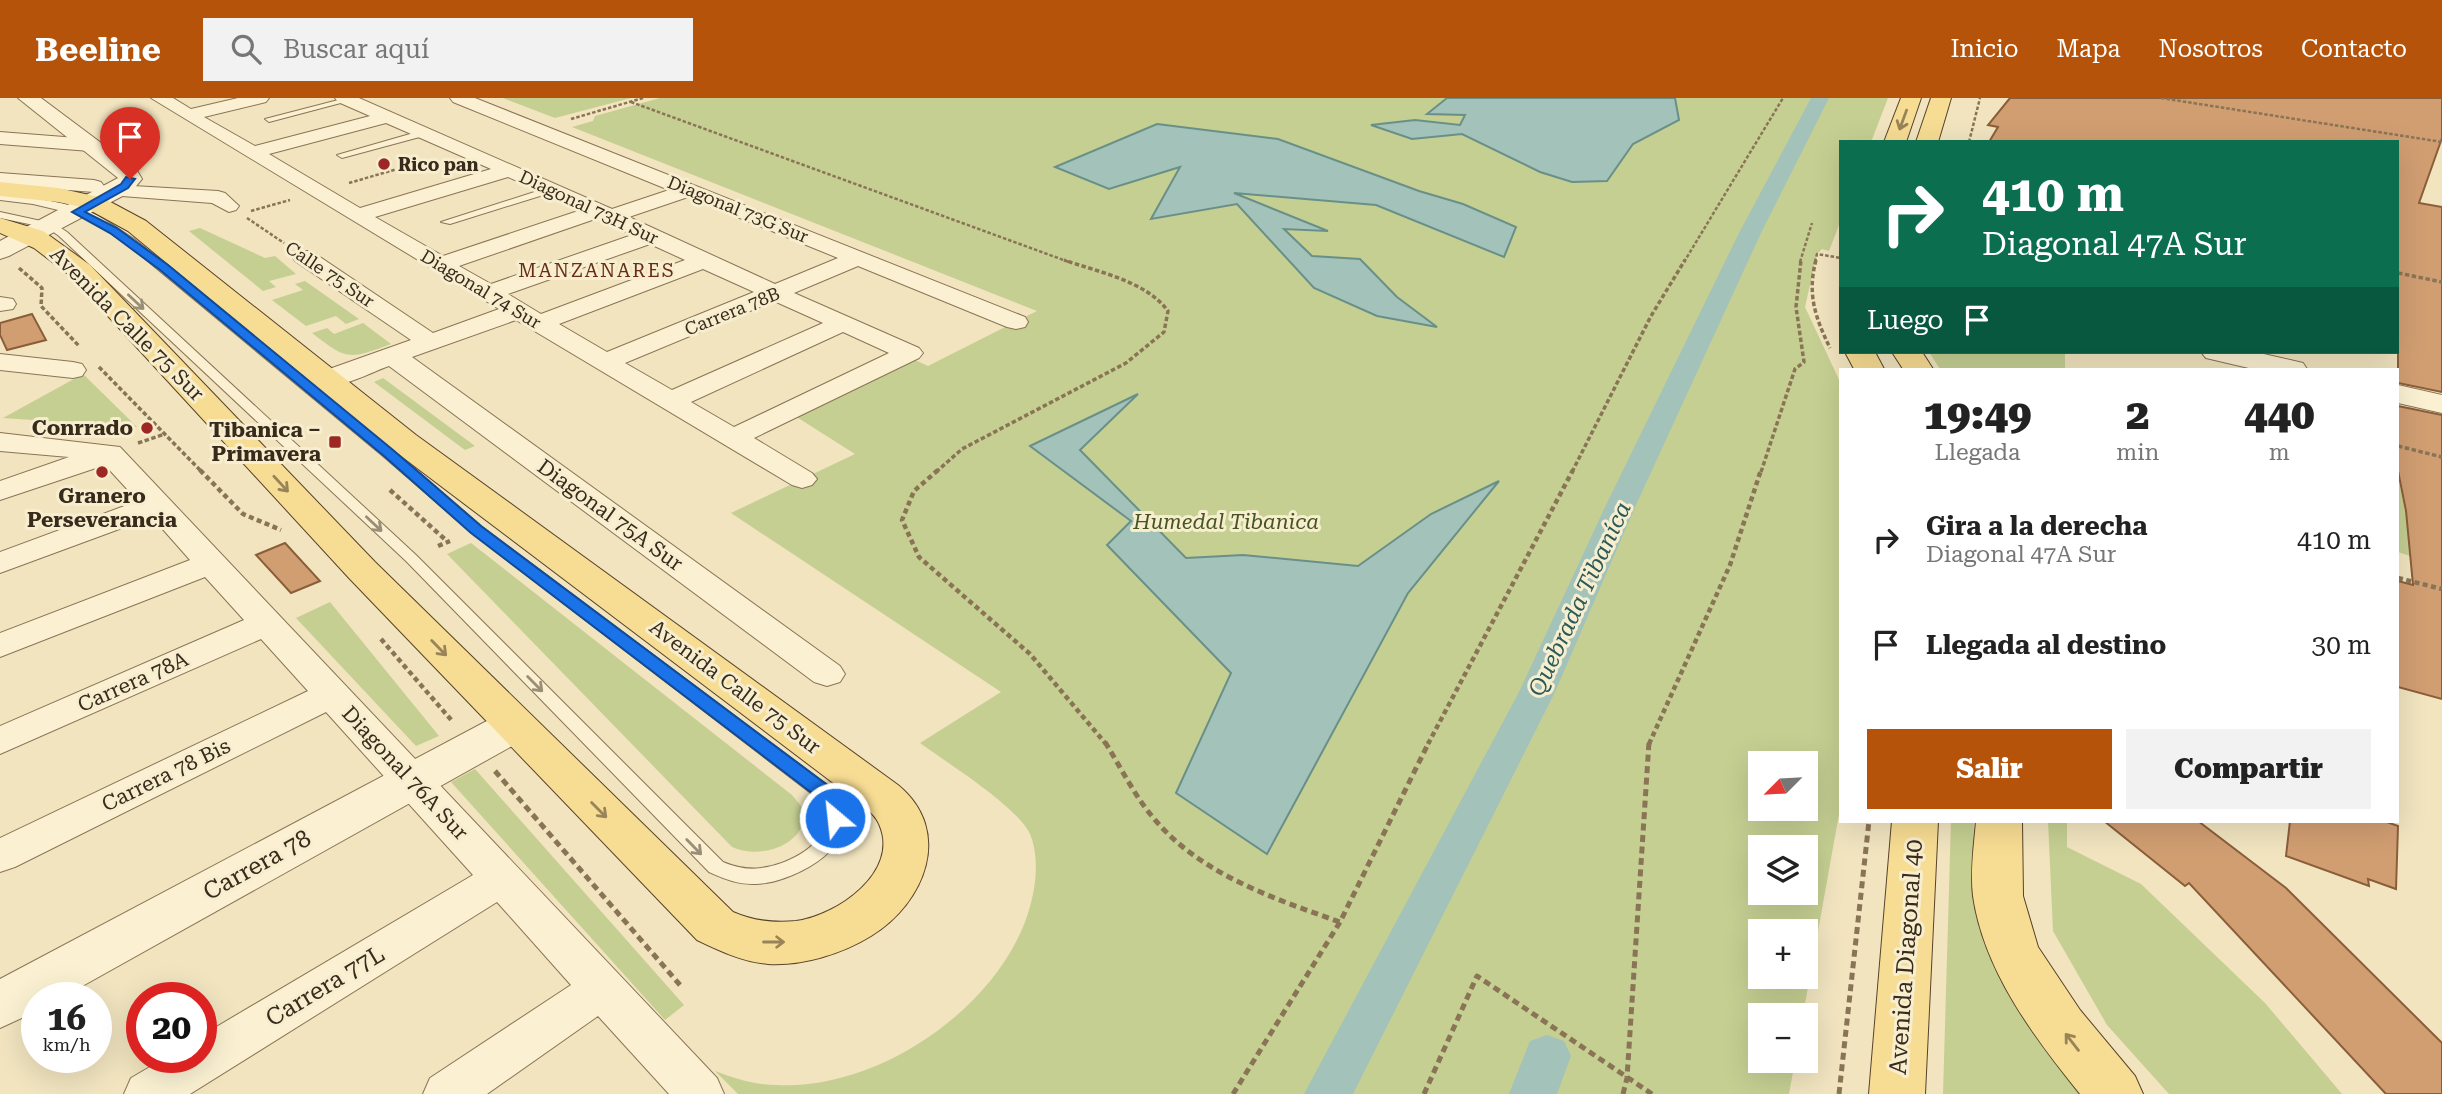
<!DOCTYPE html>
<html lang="es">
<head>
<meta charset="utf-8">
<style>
	body { margin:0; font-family:"Roboto Serif",serif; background:#f2f2f2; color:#222; height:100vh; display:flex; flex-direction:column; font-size:26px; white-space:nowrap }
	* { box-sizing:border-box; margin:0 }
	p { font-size:23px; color:#767676 }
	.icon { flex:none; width:38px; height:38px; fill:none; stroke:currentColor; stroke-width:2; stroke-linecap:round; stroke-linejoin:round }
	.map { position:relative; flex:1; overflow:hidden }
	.drawer { position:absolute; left:1839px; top:270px; width:560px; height:455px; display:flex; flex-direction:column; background:#fff; border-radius:0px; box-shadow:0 7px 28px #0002 }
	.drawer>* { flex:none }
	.guide { position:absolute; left:1839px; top:42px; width:560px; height:214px; border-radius:0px; box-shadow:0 7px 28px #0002; background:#0b6e4f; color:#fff; overflow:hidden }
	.needle { width:46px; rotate:246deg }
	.controls { position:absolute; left:1748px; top:653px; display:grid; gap:14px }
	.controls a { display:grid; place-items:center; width:70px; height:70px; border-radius:0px; background:#fff; box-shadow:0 7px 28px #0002; font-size:35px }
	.speed { position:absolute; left:21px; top:884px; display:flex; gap:14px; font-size:35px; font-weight:700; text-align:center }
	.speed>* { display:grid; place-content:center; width:91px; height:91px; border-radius:50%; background:#fff; box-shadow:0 7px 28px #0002; line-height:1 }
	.speed small { font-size:18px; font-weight:400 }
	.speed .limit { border:10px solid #d22; background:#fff; color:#111 }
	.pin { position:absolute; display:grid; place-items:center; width:60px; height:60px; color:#fff; margin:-72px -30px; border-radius:50% 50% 50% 0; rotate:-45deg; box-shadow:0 0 7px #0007 }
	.pin .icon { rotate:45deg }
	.me { position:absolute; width:77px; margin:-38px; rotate:332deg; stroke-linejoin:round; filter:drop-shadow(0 0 5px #0008) }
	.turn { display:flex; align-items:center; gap:24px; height:147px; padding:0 28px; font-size:32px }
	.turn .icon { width:91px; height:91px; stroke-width:2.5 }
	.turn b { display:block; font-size:49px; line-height:60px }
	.then { display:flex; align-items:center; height:66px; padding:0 28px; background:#0003; gap:14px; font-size:26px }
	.eta { display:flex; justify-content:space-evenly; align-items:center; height:119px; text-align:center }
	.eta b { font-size:42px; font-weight:800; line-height:49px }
	.action { display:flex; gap:14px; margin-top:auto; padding:14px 28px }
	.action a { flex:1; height:80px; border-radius:0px; background:#b45309; color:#fff; font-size:28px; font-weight:800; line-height:80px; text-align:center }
	.action a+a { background:#f2f2f2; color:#222 }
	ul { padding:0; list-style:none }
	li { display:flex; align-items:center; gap:21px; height:105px; padding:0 28px }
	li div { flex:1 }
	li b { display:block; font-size:26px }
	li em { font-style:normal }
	header { display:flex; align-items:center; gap:42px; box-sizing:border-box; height:98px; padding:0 35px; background:#b45309; color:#fff }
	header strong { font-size:33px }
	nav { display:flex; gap:38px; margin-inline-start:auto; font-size:24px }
	.search { width:490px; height:63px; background:#f2f2f2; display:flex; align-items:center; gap:18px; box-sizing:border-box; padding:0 24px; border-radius:0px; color:#767676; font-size:26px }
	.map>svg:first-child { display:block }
</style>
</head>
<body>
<header>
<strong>Beeline</strong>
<div class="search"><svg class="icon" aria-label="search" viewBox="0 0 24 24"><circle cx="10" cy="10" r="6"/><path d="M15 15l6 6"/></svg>Buscar aquí</div>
<nav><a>Inicio</a><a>Mapa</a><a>Nosotros</a><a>Contacto</a></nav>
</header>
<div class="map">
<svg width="2442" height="996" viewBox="0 0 2442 996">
	<rect width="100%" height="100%" fill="#f1e4bf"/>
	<g fill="#c5cf92" fill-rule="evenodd">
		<path d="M 503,0 L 631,0 L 555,20 Z"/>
		<path d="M 660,0 L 1888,0 L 1871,44 L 1841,44 L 1841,122 L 1829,153 L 1822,151 L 1817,156 L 1805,209 L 1841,286 L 1841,705 L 1803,917 L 1760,917 L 1760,962 L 1795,963 L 1789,996 L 738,996 L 715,973 C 736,981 755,987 777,987 C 876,992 990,915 1025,824 C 1035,797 1041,763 1030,736 C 1018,709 946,664 920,645 L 1001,594 L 731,415 L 855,356 L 795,318 L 913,261 L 928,268 L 1037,213 L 572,29 L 593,23 L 595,18 ZM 1760,665 L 1806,665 L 1806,710 L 1760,710 ZM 1760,749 L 1806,749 L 1806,794 L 1760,794 ZM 1760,833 L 1806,833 L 1806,878 L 1760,878 Z"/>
		<path d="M 200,130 L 265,160 L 275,158 L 296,176 L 269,183 L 276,189 L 263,193 L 189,133 Z"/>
		<path d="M 305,183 L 359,221 L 346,226 L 336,218 L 306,228 L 272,202 L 303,192 L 295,186 Z"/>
		<path d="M 363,225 L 391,246 C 348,262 347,262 312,235 L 327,230 L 334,236 Z"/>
		<path d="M 1929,254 L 2065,254 L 2065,271 L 1940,271 Z"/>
		<path d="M 83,276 L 137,329 L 3,320 Z"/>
		<path d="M 383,280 L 475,348 L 465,352 L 374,284 Z"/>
		<path d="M 2398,379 L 2407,423 L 2410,458 L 2398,454 Z"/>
		<path d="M 471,445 L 792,697 L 805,713 C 806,748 759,762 732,749 L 447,456 Z"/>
		<path d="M 330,504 L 439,638 L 416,648 L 296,520 Z"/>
		<path d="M 475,671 L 684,907 L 665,922 L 451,684 Z"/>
		<path d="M 1951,723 L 1974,723 L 1972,792 L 2014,899 L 2091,996 L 1943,996 Z"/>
		<path d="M 2048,723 L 2067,723 L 2067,749 L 2141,786 L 2265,905 L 2342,996 L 2169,996 L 2107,927 L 2053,833 Z"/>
	</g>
	<g fill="#a2c2ba" stroke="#699088" stroke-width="2">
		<path d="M 1447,0 L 1675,0 L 1679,22 L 1633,46 L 1607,83 L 1572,84 L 1540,74 L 1462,36 L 1412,41 L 1371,27 L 1415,22 L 1460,27 L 1465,17 L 1427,16 Z"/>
		<path d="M 1157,26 L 1278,41 L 1419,93 L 1463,106 L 1516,129 L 1504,159 L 1376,107 L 1234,95 L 1328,133 L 1284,131 L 1312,158 L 1360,161 L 1397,199 L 1437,229 L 1377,218 L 1314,190 L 1237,106 L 1151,121 L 1180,69 L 1109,91 L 1055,69 Z"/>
		<path d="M 1138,296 L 1080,352 L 1186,460 L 1243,457 L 1358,468 L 1431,416 L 1499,383 L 1408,495 L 1267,756 L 1176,695 L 1231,575 L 1107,447 L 1131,423 L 1030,348 Z"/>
	</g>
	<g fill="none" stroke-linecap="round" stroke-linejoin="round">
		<g fill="#a2c2ba" fill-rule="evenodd">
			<path d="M 1811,0 L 1829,0 L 1761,135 L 1636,407 L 1555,594 L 1353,996 L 1304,996 L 1519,594 L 1606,407 L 1739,135 Z"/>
			<path d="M 1547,937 L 1564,943 L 1571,958 L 1557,996 L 1509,996 L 1530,943 Z"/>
		</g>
	</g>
	<g fill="#d19e72" stroke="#8b5e3a" stroke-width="2">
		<path d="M 2010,0 L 2442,0 L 2442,40 L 2419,105 L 2442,109 L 2442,294 L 2398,285 L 2398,44 L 1989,44 L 1998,29 L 1988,27 Z"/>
		<path d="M 32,216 L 46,242 L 7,252 L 0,237 L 0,225 Z"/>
		<path d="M 2398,308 L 2442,317 L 2442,601 L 2398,589 L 2398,483 L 2413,487 L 2406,413 L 2398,373 Z"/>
		<path d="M 285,445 L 320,483 L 291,495 L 256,457 Z"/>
		<path d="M 2104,723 L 2198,723 L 2286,790 L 2442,945 L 2442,996 L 2386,996 L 2189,785 L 2185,788 Z"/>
		<path d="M 2290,723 L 2384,723 L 2398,728 L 2396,791 L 2368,781 L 2369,788 L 2286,758 Z"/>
	</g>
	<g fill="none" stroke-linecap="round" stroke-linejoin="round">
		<defs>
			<g id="service">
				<path d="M 346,0 L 352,2 L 269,24 L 265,21 Z"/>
				<path d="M 424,32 L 428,35 L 427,37 L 342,60 L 337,57 Z"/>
				<path d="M 553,88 L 558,91 L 556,93 L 450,126 L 441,124 Z"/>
				<path d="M 0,96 C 31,100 68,103 96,117 C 109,124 121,133 134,141 L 393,352 L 481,428 L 830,689 C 834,696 841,705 843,713 C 854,754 789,785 756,786 C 739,787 725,781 709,774 L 406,463 L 59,138 L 48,130 L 0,120 L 0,114 L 55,126 L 67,134 L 416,457 L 723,764 C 735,769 747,772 761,770 C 786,767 832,747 824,713 C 823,709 818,703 816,699 L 471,434 L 383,358 L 126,145 L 88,121 L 75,116 L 33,106 L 0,102 Z"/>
			</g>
			<g id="minor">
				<path d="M 151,0 L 173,0 L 191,11 L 238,0 L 269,0 L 266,4 L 204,19 L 255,48 L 370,18 L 338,4 L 335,0 L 359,0 L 612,111 L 669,92 L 453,4 L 450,0 L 475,0 L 1025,219 L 1028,224 L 1025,229 L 1016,231 L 1007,229 L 858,168 L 794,195 L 919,250 L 923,255 L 919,260 L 754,340 L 812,375 L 817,381 L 812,387 L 802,390 L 792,387 L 516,222 L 412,259 L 840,568 L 845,576 L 840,584 L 827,588 L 814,584 L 389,268 C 369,275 340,292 318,287 L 314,281 L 318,275 L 411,242 L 295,163 L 292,158 L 295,153 L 311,153 L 433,235 L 499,211 ZM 386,25 L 491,71 L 360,110 L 269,56 ZM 508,79 L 581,112 L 443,158 L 375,119 ZM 688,99 L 838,160 L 775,186 L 629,119 ZM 598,120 L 632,137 L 491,186 L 459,168 ZM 650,146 L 685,162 L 541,216 L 508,196 ZM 703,171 L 754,194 L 607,254 L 559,226 ZM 774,203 L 823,225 L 672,292 L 625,265 ZM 843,234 L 889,255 L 734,329 L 691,304 Z"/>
				<path d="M 0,34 L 90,41 L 100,47 L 90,53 L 0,46 Z"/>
				<path d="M 0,75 L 94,82 L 101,84 L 104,88 L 101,92 L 94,94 L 0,87 Z"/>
				<path d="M 116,87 L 218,93 L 225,95 L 239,108 L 236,112 L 229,114 L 212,105 L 109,97 L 106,93 L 109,89 Z"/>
				<path d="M 0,199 L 13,201 L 16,206 L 13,211 L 0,213 Z"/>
				<path d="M 0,256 L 73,264 L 82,266 L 86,272 L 82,278 L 73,280 L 0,272 Z"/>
				<path d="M 0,335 L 120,349 L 717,980 L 724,996 L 669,996 L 598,918 L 487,996 L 423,996 L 430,980 L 571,887 L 497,804 L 190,996 L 124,996 L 131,980 L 167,959 L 201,959 L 201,938 L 473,777 L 326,614 L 15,769 L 0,774 L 0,740 L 308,593 L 261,541 L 0,656 L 0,628 L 244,522 L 205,479 L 0,559 L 0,535 L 190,462 L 152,419 L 0,475 L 0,454 L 138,403 L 105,367 L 0,402 L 0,383 L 69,359 L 0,353 Z"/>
			</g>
			<g id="tertiary">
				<path d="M 18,0 L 41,0 L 136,71 L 142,81 L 132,93 L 9,158 L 0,161 L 0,143 L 118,80 Z"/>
				<path d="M 2201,254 L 2255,254 L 2303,265 L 2307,271 L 2253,271 L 2206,260 Z"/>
				<path d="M 2398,287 L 2442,297 L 2442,315 L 2398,305 Z"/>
				<path d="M 515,612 L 530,616 L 537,627 L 530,638 L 61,900 L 37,900 L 37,913 L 0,930 L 0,881 L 500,616 Z"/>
			</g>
			<g id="primary">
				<path d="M 1901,0 L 1921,0 L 1906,44 L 1884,44 Z"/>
				<path d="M 1931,0 L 1951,0 L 1938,44 L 1916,44 Z"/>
				<path d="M 0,84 L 58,90 L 103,100 L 146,123 L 416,337 L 898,687 C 954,733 925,805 871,838 C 842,856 802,868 768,866 C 743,864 720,853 697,842 L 349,480 L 72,179 L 34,150 L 0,135 L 0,120 L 43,133 L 90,167 L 375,464 L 733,814 C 753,823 773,825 796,823 C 836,818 901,774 879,726 C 875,716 864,709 857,703 L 392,351 L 128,133 L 86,110 L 58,104 L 0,98 Z"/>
				<path d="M 1845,254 L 1875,254 L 1884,271 L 1854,271 Z"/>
				<path d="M 1892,254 L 1922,254 L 1933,271 L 1903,271 Z"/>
				<path d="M 1892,723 L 1938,723 L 1925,996 L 1869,996 Z"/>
				<path d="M 1976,723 L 2022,723 L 2023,798 L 2038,849 L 2080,912 L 2135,978 L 2143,996 L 2080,996 C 2034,939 1984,873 1973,798 C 1970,774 1974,747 1976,723 Z"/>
			</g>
		</defs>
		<use href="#service" stroke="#8a7456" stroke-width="2"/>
		<use href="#minor" stroke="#8a7456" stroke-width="2"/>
		<use href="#tertiary" stroke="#8a7456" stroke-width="2"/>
		<use href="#primary" stroke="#57422b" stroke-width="2"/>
		<g stroke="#8a7456" stroke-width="2.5" stroke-dasharray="3.5 2" stroke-linecap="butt">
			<path d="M 2161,0 L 2442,44"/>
			<path d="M 631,4 L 1069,164"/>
			<path d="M 571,21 L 643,0"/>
			<path d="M 1969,44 L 1980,0"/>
			<path d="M 349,85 L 428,62"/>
			<path d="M 251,113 L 290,102"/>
			<path d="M 247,120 L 284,145"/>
			<path d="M 1684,164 L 1783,0"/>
			<path d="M 1800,164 L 1812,125"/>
			<path d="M 1815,164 L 1817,156 L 1841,160"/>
		</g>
		<g stroke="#8a7456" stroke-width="3.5" stroke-dasharray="4.5 2.5" stroke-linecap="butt">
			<path d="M 1816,162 C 1807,196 1815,219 1830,250"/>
			<path d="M 19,170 L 42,190 L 41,208 L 79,248"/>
			<path d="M 2398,175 L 2442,184"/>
			<path d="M 99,269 L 202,374"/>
			<path d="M 138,345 L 165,336"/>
			<path d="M 2398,348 L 2442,359"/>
			<path d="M 936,374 L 962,351 L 1126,265 L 1164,234 L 1168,213 C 1146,183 1098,174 1064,162"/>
			<path d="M 1572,374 L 1651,218 L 1685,162"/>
			<path d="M 1761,374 L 1795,271 L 1804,264 L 1796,209 L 1801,162"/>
		</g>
		<g stroke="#8a7456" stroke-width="4.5" stroke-dasharray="5 3.5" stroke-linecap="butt">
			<path d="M 200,372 L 243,416 L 281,432"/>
			<path d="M 938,372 L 914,393 L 902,422 L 919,459 L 1030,556 L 1106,646"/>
			<path d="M 390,392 L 448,444"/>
			<path d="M 438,448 L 450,443"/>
			<path d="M 2398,480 L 2442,491"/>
			<path d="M 381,541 L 453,624"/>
			<path d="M 1428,646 L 1573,372"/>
			<path d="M 1649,646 L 1730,467 L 1761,372"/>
		</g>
		<g stroke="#8a7456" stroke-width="5" stroke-dasharray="7 4.5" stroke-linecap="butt">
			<path d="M 1105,644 C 1120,668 1133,695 1151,717 C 1197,775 1272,800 1340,824"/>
			<path d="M 495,673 L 680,887"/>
			<path d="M 1233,996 L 1340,824 L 1429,644"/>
			<path d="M 1424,996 L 1477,878 L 1652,996"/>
			<path d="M 1623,996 L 1627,980 L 1649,644"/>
			<path d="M 1839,996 L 1869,723"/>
		</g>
		<use href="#service" fill="#fbf1d2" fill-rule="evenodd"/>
		<use href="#minor" fill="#fbf1d2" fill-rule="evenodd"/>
		<use href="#tertiary" fill="#fbf1d2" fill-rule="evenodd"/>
		<use href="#primary" fill="#f7dc93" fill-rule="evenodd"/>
	</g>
	<defs><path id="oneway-shaft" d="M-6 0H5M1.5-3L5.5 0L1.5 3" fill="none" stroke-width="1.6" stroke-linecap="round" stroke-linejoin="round" transform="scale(1.75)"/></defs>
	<g stroke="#988458">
		<use href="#oneway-shaft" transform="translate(1903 22) rotate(110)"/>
		<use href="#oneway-shaft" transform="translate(281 386) rotate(47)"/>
		<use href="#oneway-shaft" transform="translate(439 550) rotate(46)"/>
		<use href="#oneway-shaft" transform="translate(599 712) rotate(45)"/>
		<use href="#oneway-shaft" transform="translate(774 844)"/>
		<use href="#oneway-shaft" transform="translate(2072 944) rotate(-128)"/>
	</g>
	<g stroke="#9a8e77">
		<use href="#oneway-shaft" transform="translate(136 204) rotate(43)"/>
		<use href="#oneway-shaft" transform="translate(374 426) rotate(43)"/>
		<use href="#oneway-shaft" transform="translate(535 586) rotate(45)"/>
		<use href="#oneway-shaft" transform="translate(694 749) rotate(46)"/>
	</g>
	<path fill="#1a73e8" stroke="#114b97" stroke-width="2" d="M 126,79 L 135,81 L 128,90 L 85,114 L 117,130 L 168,167 L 393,352 L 481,428 L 830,689 L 842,706 L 845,720 L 842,725 L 835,727 L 828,725 L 823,708 L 817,699 L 471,435 L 384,358 L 160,172 L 110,135 L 72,114 L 121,86 Z"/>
	<g fill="#9d2722" stroke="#f7eecf" stroke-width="2.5">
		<circle cx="384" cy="66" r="7"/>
		<circle cx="147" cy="330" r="7"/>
		<rect x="328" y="337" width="14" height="14" rx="3.5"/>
		<circle cx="102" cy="374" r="7"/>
	</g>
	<g text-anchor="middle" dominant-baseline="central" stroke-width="6" stroke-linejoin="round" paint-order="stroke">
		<g font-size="18" font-weight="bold" fill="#392b1c" stroke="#f7eecf" text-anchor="start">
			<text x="398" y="66">Rico pan</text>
		</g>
		<g font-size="18" fill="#392b1c" stroke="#f7eecf">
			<text transform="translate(589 109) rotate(25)">Diagonal 73H Sur</text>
			<text transform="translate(738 111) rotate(22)">Diagonal 73G Sur</text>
			<text transform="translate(330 176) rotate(34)">Calle 75 Sur</text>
			<text transform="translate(481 191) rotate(31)">Diagonal 74 Sur</text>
			<text transform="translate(732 213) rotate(-22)">Carrera 78B</text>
		</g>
		<g font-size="19" letter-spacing="2" fill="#682d18" stroke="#f7eecf">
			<text x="597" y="172">MANZANARES</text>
		</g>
		<g font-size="21" fill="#392b1c" stroke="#f7eecf">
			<text transform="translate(127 226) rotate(45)">Avenida Calle 75 Sur</text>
			<text transform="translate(610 417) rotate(36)">Diagonal 75A Sur</text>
			<text transform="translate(133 584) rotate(-24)">Carrera 78A</text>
			<text transform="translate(735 589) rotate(37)">Avenida Calle 75 Sur</text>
			<text transform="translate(405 675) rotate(47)">Diagonal 76A Sur</text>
			<text transform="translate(166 677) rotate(-26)">Carrera 78 Bis</text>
		</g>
		<g font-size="21" font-weight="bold" fill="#392b1c" stroke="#f7eecf" text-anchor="end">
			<text x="133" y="330">Conrrado</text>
			<text x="321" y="332">Tibanica –<tspan x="321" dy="24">Primavera</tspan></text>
			<text x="102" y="398" text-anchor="middle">Granero<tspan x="102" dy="24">Perseverancia</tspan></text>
		</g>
		<g font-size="21" font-style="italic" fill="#465621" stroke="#f7eecf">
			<text x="1226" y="424">Humedal Tibanica</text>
		</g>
		<g font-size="23" font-style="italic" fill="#2a5a59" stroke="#f7eecf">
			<text transform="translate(1580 501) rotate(-65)">Quebrada Tibaníca</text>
		</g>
		<g font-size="24" fill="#392b1c" stroke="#f7eecf">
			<text transform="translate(257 767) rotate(-29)">Carrera 78</text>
			<text transform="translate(1906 859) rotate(-86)">Avenida Diagonal 40</text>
			<text transform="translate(325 888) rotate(-31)">Carrera 77L</text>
		</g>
	</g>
</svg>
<div class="controls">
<a><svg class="needle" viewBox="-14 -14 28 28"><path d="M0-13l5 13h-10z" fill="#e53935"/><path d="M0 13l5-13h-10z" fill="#767676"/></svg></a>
<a><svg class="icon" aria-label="layers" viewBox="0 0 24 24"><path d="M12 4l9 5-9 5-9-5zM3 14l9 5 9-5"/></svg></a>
<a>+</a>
<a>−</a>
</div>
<div class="speed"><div>16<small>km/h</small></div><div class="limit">20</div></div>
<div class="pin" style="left:130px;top:81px;background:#d93025"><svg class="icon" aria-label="arrive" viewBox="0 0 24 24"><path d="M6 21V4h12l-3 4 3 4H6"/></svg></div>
<svg class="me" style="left:835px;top:720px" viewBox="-20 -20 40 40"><circle r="17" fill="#1a73e8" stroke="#fff" stroke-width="3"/><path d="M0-11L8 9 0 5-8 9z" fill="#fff"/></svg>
<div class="guide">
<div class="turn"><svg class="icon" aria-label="right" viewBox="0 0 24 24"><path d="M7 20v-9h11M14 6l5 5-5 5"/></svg><div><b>410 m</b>Diagonal 47A Sur</div></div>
<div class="then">Luego<svg class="icon" aria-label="arrive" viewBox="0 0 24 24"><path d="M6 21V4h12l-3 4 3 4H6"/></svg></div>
</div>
<section class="drawer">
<div class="eta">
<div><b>19:49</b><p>Llegada</p></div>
<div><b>2</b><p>min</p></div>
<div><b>440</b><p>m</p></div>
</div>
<ul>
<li><svg class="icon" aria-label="right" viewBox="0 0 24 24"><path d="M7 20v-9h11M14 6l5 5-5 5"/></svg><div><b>Gira a la derecha</b><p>Diagonal 47A Sur</p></div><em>410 m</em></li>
<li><svg class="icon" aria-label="arrive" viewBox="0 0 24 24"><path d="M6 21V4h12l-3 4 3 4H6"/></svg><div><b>Llegada al destino</b></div><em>30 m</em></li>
</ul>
<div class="action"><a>Salir</a><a>Compartir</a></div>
</section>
</div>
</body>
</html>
